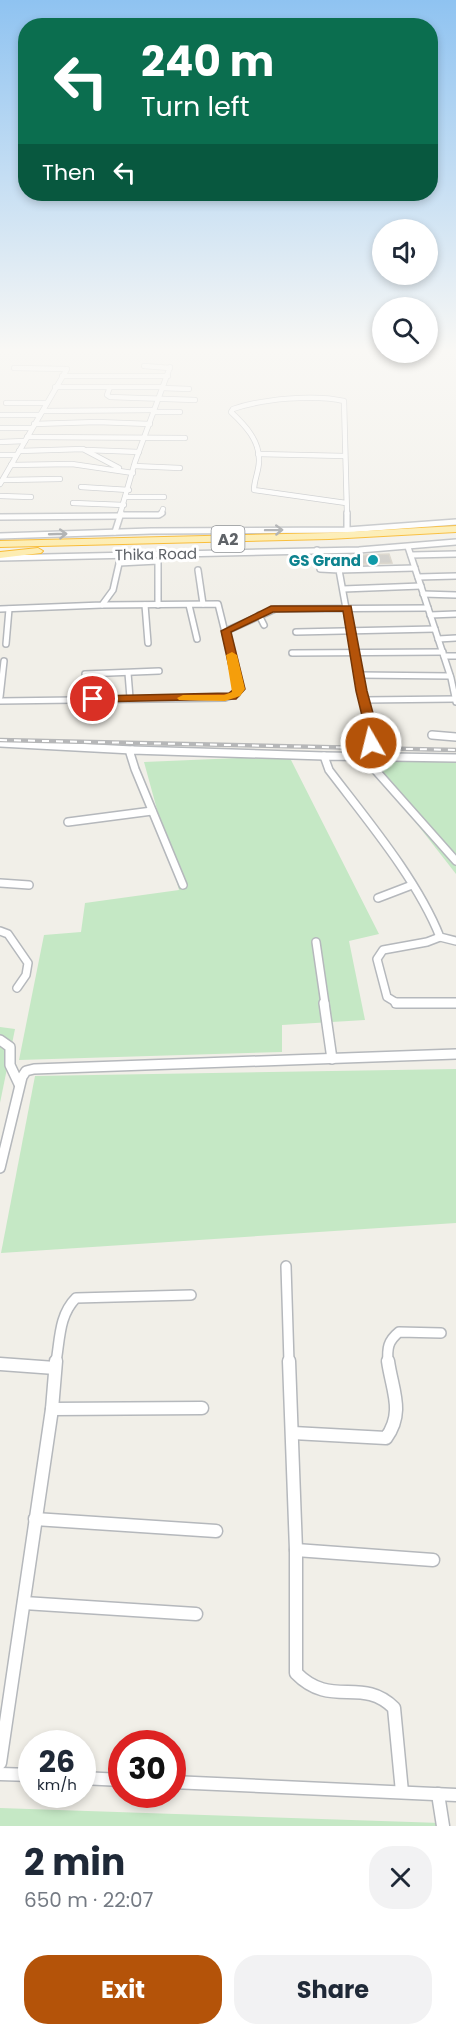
<!DOCTYPE html>
<html lang="en">
<head>
<meta charset="utf-8">
<style>
	body { margin:0; font-family:Poppins,sans-serif; background:#f2f2f3; color:#1f2937; height:100vh; display:flex; flex-direction:column; font-size:22px; white-space:nowrap }
	* { box-sizing:border-box; margin:0 }
	p { font-size:20px; color:#747a83 }
	.icon { flex:none; width:33px; height:33px; fill:none; stroke:currentColor; stroke-width:2; stroke-linecap:round; stroke-linejoin:round }
	.map { position:relative; height:1826px; overflow:hidden }
	.side { display:flex; flex-direction:column; background:#fff; flex:1 }
	.side>* { flex:none }
	.hud { position:absolute; left:18px; top:18px; width:420px; height:183px; border-radius:24px; box-shadow:0 3px 9px #0003; background:#0b6e4f; color:#fff; overflow:hidden }
	.fabs { position:absolute; left:372px; top:219px; display:grid; gap:12px }
	.fabs a { display:grid; place-items:center; width:66px; height:66px; border-radius:50%; background:#fff; box-shadow:0 3px 9px #0003; font-size:30px }
	.speed { position:absolute; left:18px; top:1730px; display:flex; gap:12px; font-size:30px; font-weight:700; text-align:center }
	.speed>* { display:grid; place-content:center; width:78px; height:78px; border-radius:50%; background:#fff; box-shadow:0 3px 9px #0003; line-height:1 }
	.speed small { font-size:15px; font-weight:400 }
	.speed .limit { border:9px solid #d22; background:#fff; color:#111 }
	.pin { position:absolute; display:grid; place-items:center; width:51px; height:51px; color:#fff; margin:-26px; border:3px solid #fff; border-radius:50%; box-shadow:0 2px 6px #0007 }
	.me { position:absolute; width:66px; margin:-33px; rotate:352deg; stroke-linejoin:round; filter:drop-shadow(0 0 4px #0008) }
	.turn { display:flex; align-items:center; gap:21px; height:126px; padding:0 24px; font-size:27px }
	.turn .icon { width:78px; height:78px; stroke-width:2.5 }
	.turn b { display:block; font-size:42px; line-height:51px }
	.then { display:flex; align-items:center; height:57px; padding:0 24px; background:#0003; gap:12px; font-size:22px }
	.round { display:grid; place-items:center; flex:none; width:63px; height:63px; border-radius:24px; background:#f2f2f3 }
	.summary { display:flex; align-items:center; justify-content:space-between; height:102px; padding:0 24px }
	h1 { font-size:36px; font-weight:700; line-height:45px }
	.action { display:flex; gap:12px; margin-top:auto; padding:12px 24px }
	.action a { flex:1; height:69px; border-radius:24px; background:#b45309; color:#fff; font-size:24px; font-weight:700; line-height:69px; text-align:center }
	.action a+a { background:#f2f2f3; color:#1f2937 }
	.map>svg:first-child { display:block }
</style>
</head>
<body>
<div class="map">
<svg width="456" height="1826" viewBox="0 0 456 1826">
	<rect width="100%" height="100%" fill="#f1efe8"/>
	<g fill="#c5e8c5">
		<path d="M 289,756 L 379,934 L 349,941 L 365,1020 L 282,1025 L 282,1052 L 19,1060 L 44,935 L 81,932 L 85,903 L 179,890 L 144,762 Z"/>
		<path d="M 367,760 L 456,761 L 456,874 Z"/>
		<path d="M 0,1027 L 15,1029 L 0,1103 Z"/>
		<path d="M 456,1069 L 456,1223 L 1,1253 L 35,1076 Z"/>
		<path d="M 0,1808 L 441,1823 L 441,1826 L 0,1826 Z"/>
	</g>
	<path fill="#cccac5" stroke="#d6d1c6" stroke-width="1.5" d="M 389,554 L 392,563 L 341,565 L 340,556 Z"/>
	<g fill="none" stroke-linecap="round" stroke-linejoin="round">
		<defs>
			<g id="minor-far4">
				<path d="M 144,366 L 170,368"/>
				<path d="M 62,376 L 168,376"/>
				<path d="M 55,387 L 162,387"/>
				<path d="M 110,387 L 107,395 L 110,397 L 195,400"/>
				<path d="M 162,388 L 189,389"/>
				<path d="M 6,403 L 47,403"/>
				<path d="M 43,411 L 153,410"/>
				<path d="M 153,412 L 180,412"/>
				<path d="M 0,415 L 40,415"/>
				<path d="M 34,424 L 97,422 L 150,424"/>
				<path d="M 0,428 L 32,428"/>
				<path d="M 27,437 L 185,438"/>
				<path d="M 0,442 L 25,441"/>
				<path d="M 87,450 L 139,452"/>
				<path d="M 19,451 L 83,449 L 119,468"/>
				<path d="M 258,454 L 345,456"/>
				<path d="M 0,455 L 16,455"/>
				<path d="M 11,465 L 72,464 L 133,473"/>
				<path d="M 134,466 L 180,468"/>
				<path d="M 3,480 L 60,479"/>
				<path d="M 0,484 L 67,369 L 14,368"/>
				<path d="M 81,487 L 129,490"/>
				<path d="M 0,496 L 31,497"/>
				<path d="M 127,497 L 164,497"/>
				<path d="M 73,503 L 124,505"/>
				<path d="M 346,503 L 254,490 C 254,480 259,471 259,461 C 260,441 245,425 231,412 L 233,409 C 262,399 314,394 344,401 L 347,514"/>
				<path d="M 120,514 L 135,462 L 170,367"/>
				<path d="M 161,514 L 163,509"/>
			</g>
			<g id="minor-far3">
				<path d="M 347,513 L 347,530"/>
				<path d="M 121,515 L 159,515 L 162,513"/>
				<path d="M 0,517 L 120,516"/>
				<path d="M 115,532 L 121,513"/>
				<path d="M 0,536 L 151,531 L 347,530 L 456,522"/>
				<path d="M 408,547 L 451,678 L 456,702"/>
				<path d="M 317,550 L 320,569 L 339,570 L 361,691 L 370,728"/>
				<path d="M 411,555 L 456,554"/>
				<path d="M 0,558 L 359,550 L 456,542"/>
				<path d="M 119,563 L 158,561 L 158,605"/>
				<path d="M 198,570 L 203,604"/>
				<path d="M 339,570 L 415,568"/>
				<path d="M 418,577 L 456,576"/>
				<path d="M 343,589 L 421,586"/>
				<path d="M 423,594 L 456,595"/>
				<path d="M 145,605 L 148,643"/>
				<path d="M 189,605 L 197,639"/>
				<path d="M 0,609 L 102,605 L 113,590 L 121,555"/>
				<path d="M 259,615 L 264,625"/>
				<path d="M 430,615 L 456,614"/>
				<path d="M 226,631 L 275,609 L 428,608"/>
				<path d="M 296,632 L 435,629"/>
				<path d="M 438,639 L 456,638"/>
				<path d="M 6,644 L 9,609"/>
				<path d="M 292,653 L 443,652"/>
				<path d="M 444,656 L 456,656"/>
				<path d="M 128,673 L 130,698"/>
				<path d="M 85,674 L 159,671"/>
				<path d="M 359,675 L 450,676"/>
				<path d="M 0,697 L 4,661"/>
				<path d="M 364,700 L 455,699"/>
				<path d="M 0,701 L 225,698 L 237,694 L 239,689 L 218,604 L 102,605"/>
			</g>
			<g id="minor-far2">
				<path d="M 370,726 L 371,755"/>
				<path d="M 432,735 L 456,737"/>
				<path d="M 0,743 L 132,750"/>
				<path d="M 362,755 L 456,861"/>
				<path d="M 456,758 L 324,756 L 329,770 C 367,820 417,879 440,937 L 456,941"/>
				<path d="M 68,822 L 152,811"/>
				<path d="M 0,883 L 29,885"/>
				<path d="M 183,885 L 135,769 L 130,753 L 132,750 L 324,756"/>
				<path d="M 378,898 L 412,885"/>
				<path d="M 0,931 L 8,934 L 28,963 L 26,975 L 17,988"/>
				<path d="M 440,937 L 427,942 L 383,950 L 377,959 L 387,997 L 397,1003 L 456,1003"/>
				<path d="M 316,942 L 325,1004"/>
			</g>
			<g id="minor-far1">
				<path d="M 324,1003 L 332,1059"/>
				<path d="M 396,1003 L 456,1003"/>
				<path d="M 0,1040 L 10,1047 L 10,1065 L 19,1084"/>
				<path d="M 0,1168 L 22,1077 L 26,1071 L 34,1069 L 456,1054"/>
				<path d="M 286,1266 L 289,1362"/>
				<path d="M 56,1362 C 60,1339 59,1315 76,1298 L 191,1295"/>
				<path d="M 388,1362 C 387,1348 388,1341 399,1332 L 441,1333"/>
			</g>
			<g id="minor">
				<path d="M 289,1361 L 296,1550 L 296,1673 C 331,1709 362,1676 394,1708 L 402,1792"/>
				<path d="M 0,1364 L 55,1368"/>
				<path d="M 52,1409 L 202,1408"/>
				<path d="M 293,1433 L 386,1438 C 405,1412 392,1390 388,1361"/>
				<path d="M 35,1519 L 216,1531"/>
				<path d="M 296,1550 L 433,1560"/>
				<path d="M 24,1603 L 196,1614"/>
				<path d="M 0,1763 L 52,1409 L 56,1361"/>
				<path d="M 0,1774 L 32,1775"/>
				<path d="M 82,1778 L 122,1780"/>
				<path d="M 172,1782 L 456,1795"/>
				<path d="M 438,1794 L 443,1826"/>
			</g>
			<g id="trunk">
				<path d="M 456,526 L 456,532 L 329,539 L 0,547 L 0,541 L 329,533 Z"/>
				<path d="M 38,548 L 43,551 L 41,553 L 0,558 L 0,552 Z"/>
			</g>
		</defs>
		<use href="#minor-far4" stroke="#b5b8bc" stroke-width="6"/>
		<use href="#minor-far3" stroke="#b5b8bc" stroke-width="8"/>
		<use href="#minor-far2" stroke="#b5b8bc" stroke-width="10"/>
		<use href="#minor-far1" stroke="#b5b8bc" stroke-width="12"/>
		<use href="#minor" stroke="#b5b8bc" stroke-width="15"/>
		<use href="#trunk" stroke="#f9ab00" stroke-width="2"/>
		<use href="#minor-far4" stroke="#fff" stroke-width="4.5"/>
		<use href="#minor-far3" stroke="#fff" stroke-width="5"/>
		<use href="#minor-far2" stroke="#fff" stroke-width="7"/>
		<use href="#minor-far1" stroke="#fff" stroke-width="9"/>
		<use href="#minor" stroke="#fff" stroke-width="12"/>
		<use href="#trunk" fill="#feeaa1" fill-rule="evenodd"/>
		<defs>
			<path id="rail" d="M 0,740 L 456,750"/>
		</defs>
		<use href="#rail" stroke="#b6b7b8" stroke-width="4.5"/>
		<use href="#rail" stroke="#fff" stroke-width="2" stroke-dasharray="7" stroke-linecap="butt"/>
	</g>
	<defs><path id="oneway-shaft" d="M-6 0H5M1.5-3L5.5 0L1.5 3" fill="none" stroke-width="1.6" stroke-linecap="round" stroke-linejoin="round" transform="scale(1.5)"/></defs>
	<g stroke="#979a9d">
		<use href="#oneway-shaft" transform="translate(274 530) rotate(-1)"/>
		<use href="#oneway-shaft" transform="translate(58 534) rotate(-2)"/>
	</g>
	<linearGradient id="sky" x2="0" y2="1"><stop stop-color="#8fc3f1"/><stop offset="0.58" stop-color="#f9f8f5"/><stop offset="1" stop-color="#f9f8f5" stop-opacity="0"/></linearGradient>
	<rect width="456" height="604" fill="url(#sky)"/>
	<path fill="#b45309" stroke="#753606" stroke-width="1.5" d="M 271,606 L 351,606 L 367,691 L 376,724 L 375,746 L 371,747 L 365,743 L 364,724 L 356,691 L 343,611 L 273,612 L 231,632 L 245,689 L 236,699 L 93,702 L 87,699 L 93,696 L 229,693 L 234,689 L 221,631 Z"/>
	<path fill="#f59e0b" d="M 232,652 L 237,655 L 245,689 L 240,696 L 225,701 L 179,700 L 177,698 L 183,695 L 224,695 L 232,692 L 226,655 Z"/>
	<circle fill="#0f9aa8" stroke="#fff" stroke-width="2" cx="373" cy="560" r="6"/>
	<g text-anchor="middle" dominant-baseline="central" stroke-width="6" stroke-linejoin="round" paint-order="stroke">
		<g font-size="15" fill="#5f6368" stroke="#fff">
			<text transform="translate(156 554) rotate(-1)">Thika Road</text>
		</g>
		<g font-size="15" font-weight="bold" fill="#0d838f" stroke="#fff" text-anchor="end">
			<text x="361" y="560">GS Grand</text>
		</g>
		<rect fill="#fff" stroke="#8f9295" stroke-width="1.5" x="211.5" y="526" width="33" height="26" rx="4.5"/>
		<g font-size="16" font-weight="bold" fill="#5f6368">
			<text x="228" y="539">A2</text>
		</g>
	</g>
</svg>
<div class="fabs">
<a><svg class="icon" aria-label="sound" viewBox="0 0 24 24"><path d="M4 9h4l5-4v14l-5-4H4zM17 9q2 3 0 6"/></svg></a>
<a><svg class="icon" aria-label="search" viewBox="0 0 24 24"><circle cx="10" cy="10" r="6"/><path d="M15 15l6 6"/></svg></a>
</div>
<div class="speed"><div>26<small>km/h</small></div><div class="limit">30</div></div>
<div class="pin" style="left:93px;top:699px;background:#d93025"><svg class="icon" aria-label="arrive" viewBox="0 0 24 24"><path d="M6 21V4h12l-3 4 3 4H6"/></svg></div>
<svg class="me" style="left:371px;top:743px" viewBox="-20 -20 40 40"><circle r="17" fill="#b45309" stroke="#fff" stroke-width="3"/><path d="M0-11L8 9 0 5-8 9z" fill="#fff"/></svg>
<div class="hud">
<div class="turn"><svg class="icon" aria-label="left" viewBox="0 0 24 24"><path d="M17 20v-9H6M10 6l-5 5 5 5"/></svg><div><b>240 m</b>Turn left</div></div>
<div class="then">Then<svg class="icon" aria-label="left" viewBox="0 0 24 24"><path d="M17 20v-9H6M10 6l-5 5 5 5"/></svg></div>
</div>
</div>
<section class="side">
<div class="summary"><div><h1>2 min</h1><p>650 m · 22:07</p></div><a class="round"><svg class="icon" aria-label="close" viewBox="0 0 24 24"><path d="M6 6l12 12M18 6L6 18"/></svg></a></div>
<div class="action"><a>Exit</a><a>Share</a></div>
</section>
</body>
</html>
